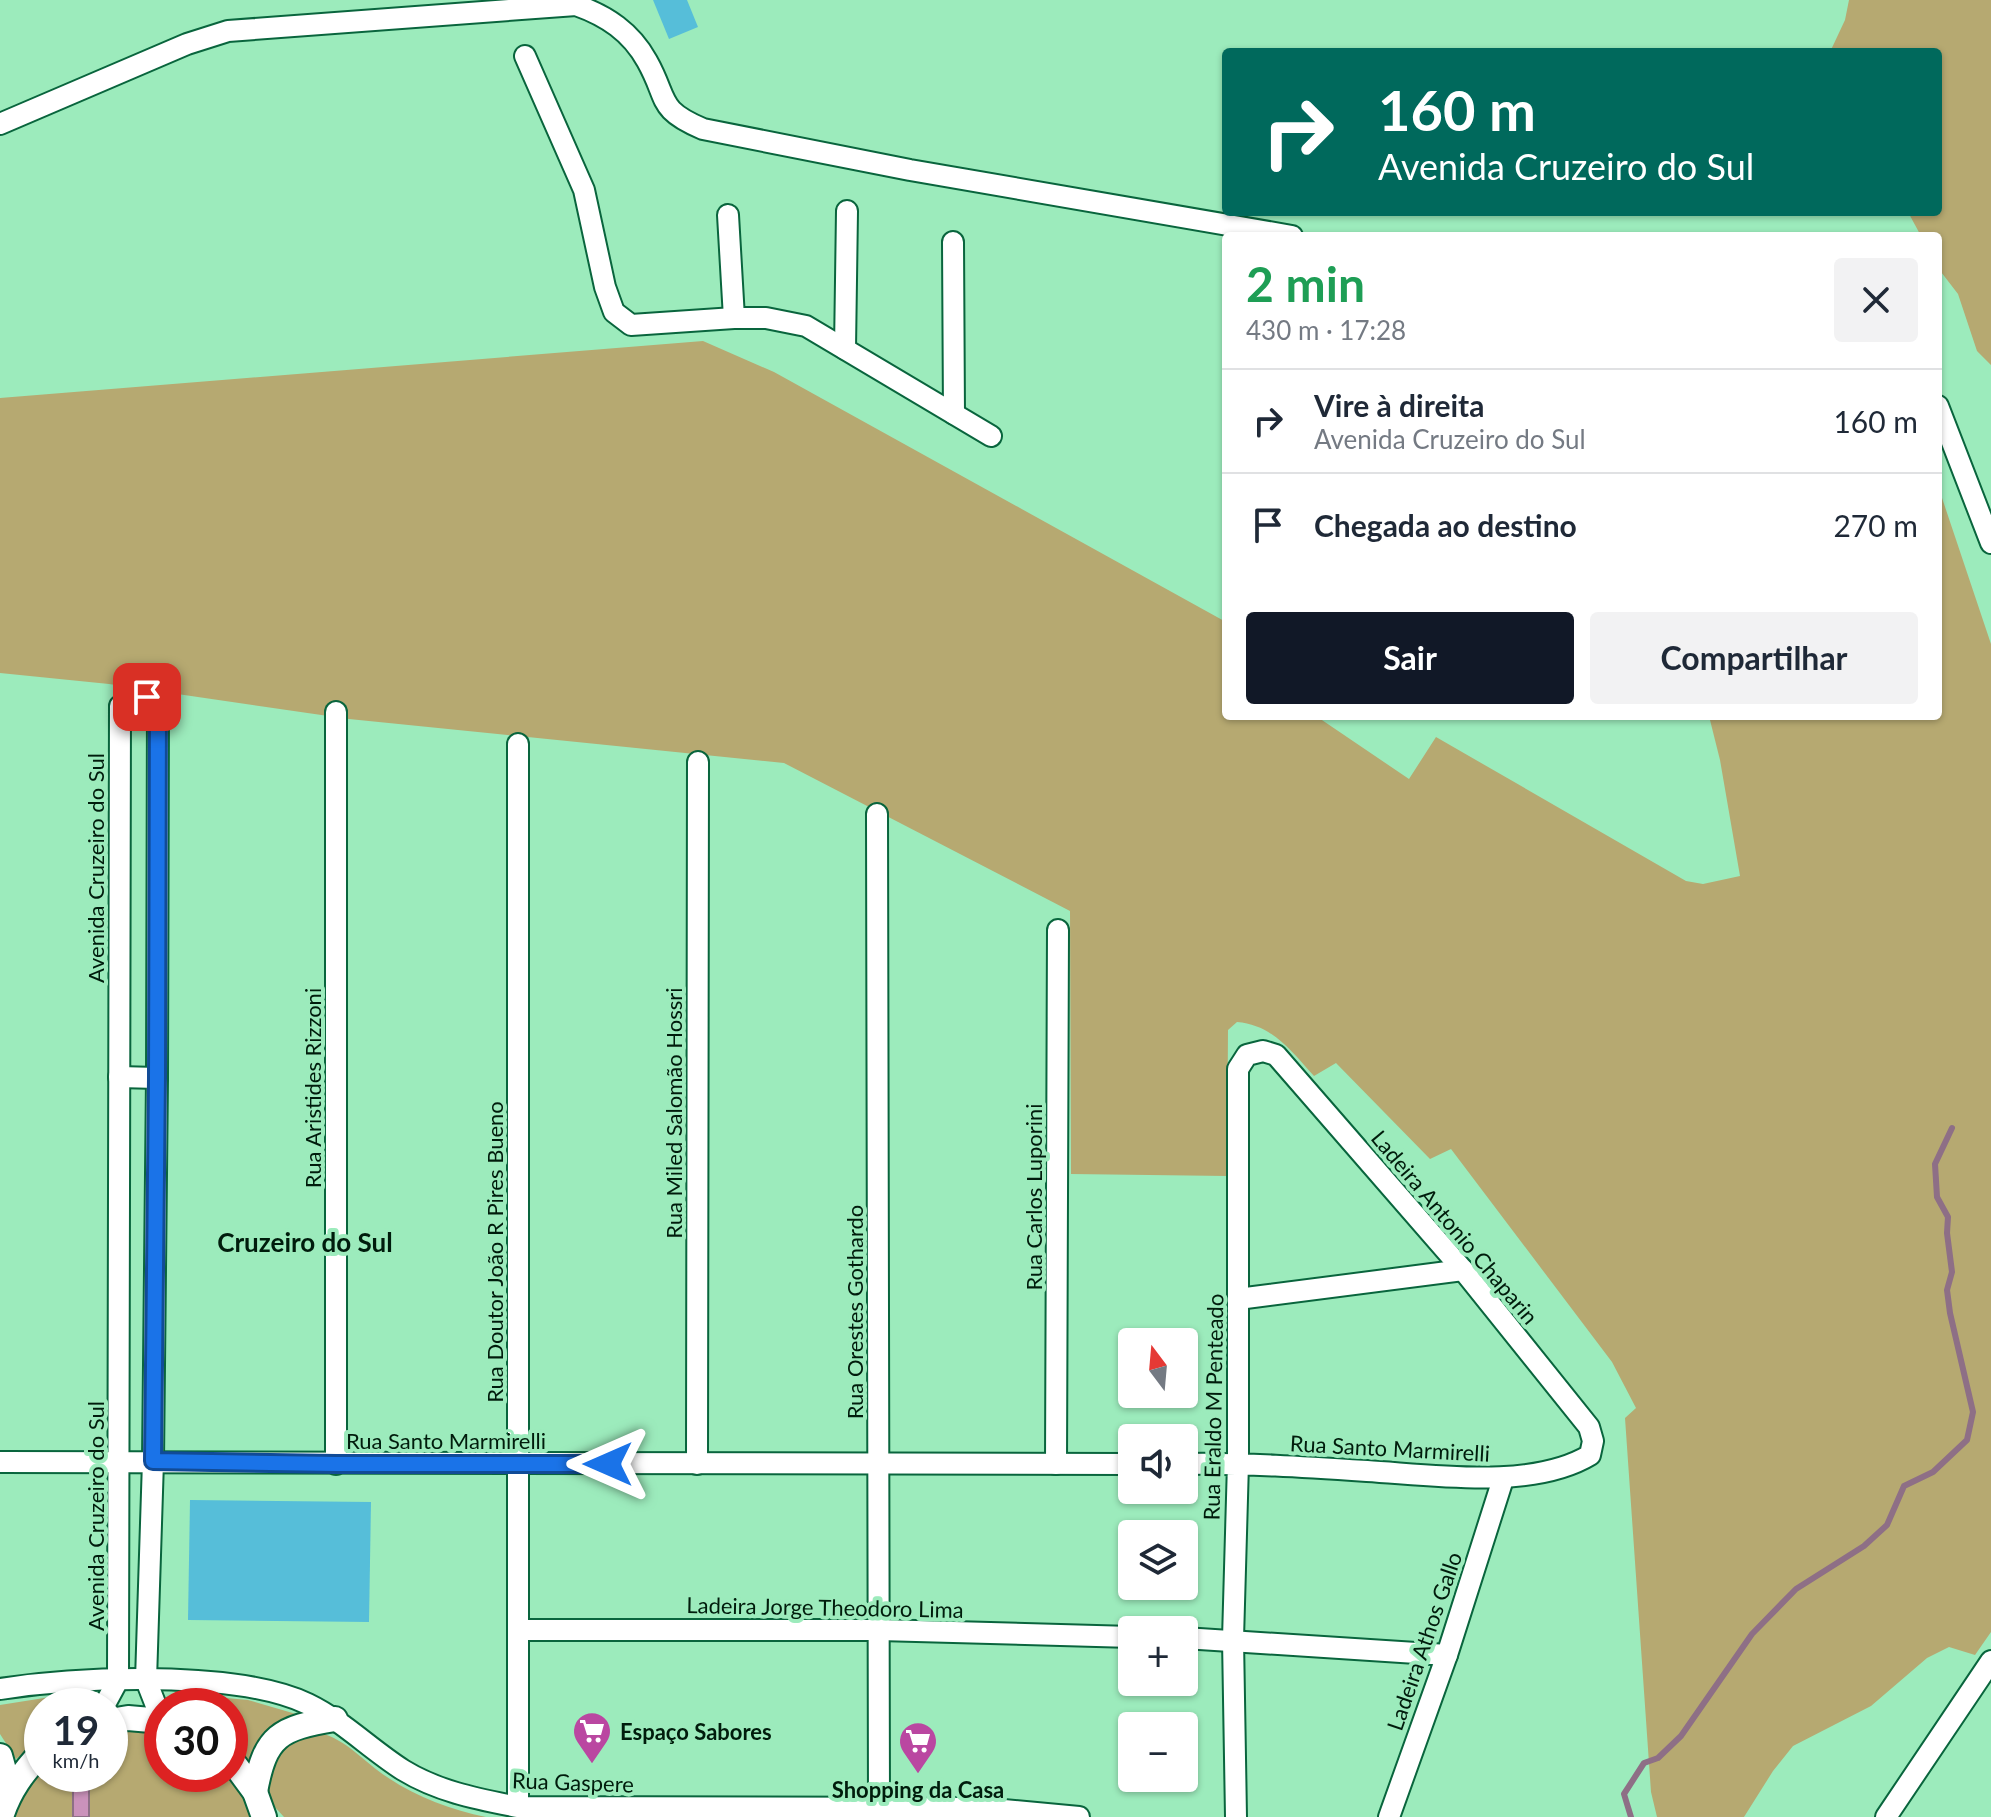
<!DOCTYPE html>
<html lang="pt">
<head>
<meta charset="utf-8">
<style>
	body { margin:0; font-family:Lato,sans-serif; background:#f2f2f3; color:#1f2937; height:100vh; display:flex; flex-direction:column; font-size:30px; white-space:nowrap }
	* { box-sizing:border-box; margin:0 }
	p { font-size:26px; color:#747a83 }
	.icon { flex:none; width:44px; height:44px; fill:none; stroke:currentColor; stroke-width:2; stroke-linecap:round; stroke-linejoin:round }
	.map { position:relative; flex:1; overflow:hidden }
	.panel { position:absolute; left:1222px; top:232px; width:720px; height:488px; display:flex; flex-direction:column; background:#fff; border-radius:8px; box-shadow:0 2px 6px #0004 }
	.panel>* { flex:none }
	.hud { position:absolute; left:1222px; top:48px; width:720px; height:168px; border-radius:8px; box-shadow:0 2px 6px #0004; background:#00695c; color:#fff; overflow:hidden }
	.needle { width:52px; rotate:344deg }
	.buttons { position:absolute; left:1118px; top:1328px; display:grid; gap:16px }
	.buttons a { display:grid; place-items:center; width:80px; height:80px; border-radius:8px; background:#fff; box-shadow:0 2px 6px #0004; font-size:40px }
	.speed { position:absolute; left:24px; top:1688px; display:flex; gap:16px; font-size:40px; font-weight:700; text-align:center }
	.speed>* { display:grid; place-content:center; width:104px; height:104px; border-radius:50%; background:#fff; box-shadow:0 2px 6px #0004; line-height:1 }
	.speed small { font-size:20px; font-weight:400 }
	.speed .limit { border:12px solid #d22; background:#fff; color:#111 }
	.pin { position:absolute; display:grid; place-items:center; width:68px; height:68px; color:#fff; margin:-34px; border-radius:16px; box-shadow:0 4px 12px #0006 }
	.me { position:absolute; width:88px; margin:-44px; rotate:270deg; stroke-linejoin:round; filter:drop-shadow(0 0 6px #0008) }
	.turn { display:flex; align-items:center; gap:28px; height:168px; padding:0 24px; font-size:36px }
	.turn .icon { width:104px; height:104px; stroke-width:2.5 }
	.turn b { display:block; font-size:56px; line-height:68px }
	.round { display:grid; place-items:center; flex:none; width:84px; height:84px; border-radius:8px; background:#f2f2f3 }
	.summary { display:flex; align-items:center; justify-content:space-between; height:136px; padding:0 24px }
	h1 { font-size:48px; font-weight:700; line-height:60px; color:#1e9e55 }
	.primary-button { display:flex; gap:16px; margin-top:auto; padding:16px 24px }
	.primary-button a { flex:1; height:92px; border-radius:8px; background:#111827; color:#fff; font-size:32px; font-weight:700; line-height:92px; text-align:center }
	.primary-button a+a { background:#f2f2f3; color:#1f2937 }
	ul { padding:0; list-style:none }
	li { display:flex; align-items:center; gap:24px; height:104px; padding:0 24px; border-top:2px solid #e0e1e3 }
	li div { flex:1 }
	li b { display:block; font-size:30px }
	li em { font-style:normal }
	.map>svg:first-child { display:block }
</style>
</head>
<body>
<div class="map">
<svg width="1991" height="1817" viewBox="0 0 1991 1817">
	<rect width="100%" height="100%" fill="#9cebbc"/>
	<g fill="#b6a971">
		<path d="M 1849,0 L 1991,0 L 1991,365 L 1977,351 L 1958,294 L 1938,268 L 1938,236 L 1921,236 L 1908,212 L 1938,212 L 1938,52 L 1830,52 L 1845,20 Z"/>
		<path d="M 703,341 L 774,372 L 1226,622 L 1226,716 L 1316,716 L 1409,779 L 1436,737 L 1686,881 L 1703,884 L 1740,876 L 1720,760 L 1709,716 L 1938,716 L 1938,486 L 1991,644 L 1991,1632 L 1975,1655 L 1949,1647 L 1927,1658 L 1871,1706 L 1793,1746 L 1773,1771 L 1744,1817 L 1657,1817 L 1651,1792 L 1625,1418 L 1636,1408 L 1612,1362 L 1451,1149 L 1430,1159 L 1336,1063 L 1314,1076 C 1291,1051 1273,1025 1237,1022 L 1228,1030 L 1227,1176 L 1071,1174 L 1070,911 L 784,763 L 349,719 L 109,684 L 0,673 L 0,398 Z"/>
		<path d="M 63,1695 L 77,1698 L 87,1706 L 42,1706 L 42,1738 L 16,1759 L 0,1734 L 0,1705 Z"/>
		<path d="M 205,1696 L 248,1700 L 296,1714 C 271,1726 259,1739 247,1763 L 230,1745 L 230,1706 L 178,1706 L 190,1699 Z"/>
		<path d="M 148,1727 L 162,1731 L 162,1774 L 230,1774 L 247,1794 L 255,1817 L 13,1817 L 34,1777 L 42,1769 L 42,1774 L 110,1774 L 110,1730 Z"/>
		<path d="M 320,1733 C 346,1739 365,1763 387,1777 C 416,1797 452,1810 486,1817 L 284,1817 L 272,1804 L 267,1790 L 271,1759 L 294,1736 Z"/>
	</g>
	<rect fill="#cb92bb" stroke="#8e6f86" stroke-width="2" x="73" y="1782" width="16" height="35"/>
	<g fill="none" stroke-linecap="round" stroke-linejoin="round">
		<path stroke="#8e6f86" stroke-width="6" d="M 1631,1817 L 1624,1794 L 1644,1763 L 1658,1758 L 1681,1736 L 1752,1634 L 1796,1589 L 1864,1546 L 1887,1525 L 1904,1486 L 1933,1472 L 1967,1440 L 1973,1412 L 1950,1313 L 1947,1290 L 1952,1272 L 1947,1233 L 1948,1217 L 1937,1197 L 1935,1164 L 1952,1128"/>
	</g>
	<g fill="#56bed9">
		<path d="M 653,0 L 687,0 L 698,27 L 669,39 Z"/>
		<path d="M 190,1500 L 371,1502 L 369,1622 L 188,1620 Z"/>
	</g>
	<g fill="none" stroke-linecap="round" stroke-linejoin="round">
		<defs>
			<g id="minor">
				<path d="M 525,56 L 584,190 L 605,287 L 614,312 L 631,325 L 734,318 L 766,318 L 806,326 L 991,436"/>
				<path d="M 0,124 L 187,44 L 228,31 L 576,5 C 607,16 631,32 647,61 C 669,100 656,109 703,129 L 910,170 L 1292,236"/>
				<path d="M 728,215 L 734,318"/>
				<path d="M 953,242 L 954,414"/>
				<path d="M 845,349 L 847,211"/>
				<path d="M 1938,406 L 1991,543"/>
				<path d="M 336,712 L 336,1464"/>
				<path d="M 877,814 L 879,1809"/>
				<path d="M 119,1077 L 157,1078"/>
				<path d="M 1238,1299 L 1463,1270"/>
				<path d="M 0,1462 L 1132,1464"/>
				<path d="M 697,1464 L 698,762"/>
				<path d="M 1056,1464 L 1058,930"/>
				<path d="M 1184,1464 C 1245,1463 1306,1467 1367,1471 C 1433,1475 1532,1490 1590,1455 L 1593,1441 L 1589,1427 L 1463,1270 L 1276,1055 L 1263,1051 L 1247,1055 L 1238,1069 L 1238,1463 L 1233,1639 L 1236,1817"/>
				<path d="M 518,1630 L 879,1630 L 1132,1637"/>
				<path d="M 1184,1638 L 1447,1655"/>
				<path d="M 0,1689 C 79,1677 237,1670 308,1704 C 343,1721 370,1749 403,1770 C 439,1792 478,1799 518,1807 L 982,1808 L 1079,1817"/>
				<path d="M 104,1706 L 118,1680 L 120,706 C 134,692 143,693 158,705 L 157,1078 L 153,1461 L 146,1680 L 162,1721"/>
				<path d="M 518,1807 L 518,744"/>
				<path d="M 1389,1817 L 1447,1655 L 1503,1479"/>
				<path d="M 1886,1817 L 1991,1661"/>
			</g>
			<g id="major">
				<path d="M 110,1721 L 128,1718 L 162,1721"/>
				<path d="M 0,1756 L 10,1792"/>
				<path d="M 230,1758 L 255,1792 L 264,1817"/>
				<path d="M 255,1792 C 265,1735 280,1728 335,1719"/>
				<path d="M 1,1817 C 9,1791 23,1772 42,1752"/>
			</g>
		</defs>
		<use href="#minor" stroke="#09653d" stroke-width="24"/>
		<use href="#major" stroke="#09653d" stroke-width="28"/>
		<use href="#minor" stroke="#fff" stroke-width="20"/>
		<use href="#major" stroke="#fff" stroke-width="24"/>
	</g>
	<g fill="none" stroke-linecap="round" stroke-linejoin="round">
		<defs>
			<path id="route" d="M 147,697 L 158,705 L 157,1078 L 153,1461 L 336,1464 L 608,1464"/>
		</defs>
		<use href="#route" stroke="#114b97" stroke-width="20"/>
		<use href="#route" stroke="#1a73e8" stroke-width="14"/>
	</g>
	<defs>
		<symbol id="supermarket-pin" viewBox="-11 -11 22 30"><path d="M0 17L-7.5 6A9.5 9.5 0 1 1 7.5 6Z" fill="#ba47a1" stroke="#9cebbc"/><path d="M-6-5.5h2.5l.6 2H6L4.5 2H-2.5L-4.4-4H-6ZM-1.5 3.2a1.3 1.3 0 1 0 .1 0ZM3 3.2a1.3 1.3 0 1 0 .1 0Z" fill="#fff"/></symbol>
	</defs>
	<g fill-rule="evenodd">
		<use href="#supermarket-pin" x="570" y="1709" width="44" height="60"/>
		<use href="#supermarket-pin" x="896" y="1719" width="44" height="60"/>
	</g>
	<g text-anchor="middle" dominant-baseline="central" stroke-width="8" stroke-linejoin="round" paint-order="stroke">
		<g font-size="22" fill="#001c0c" stroke="#9cebbc">
			<text transform="translate(95 868) rotate(-90)">Avenida Cruzeiro do Sul</text>
			<text transform="translate(312 1088) rotate(-90)">Rua Aristides Rizzoni</text>
			<text transform="translate(673 1113) rotate(-90)">Rua Miled Salomão Hossri</text>
			<text transform="translate(1033 1197) rotate(-90)">Rua Carlos Luporini</text>
			<text transform="translate(1455 1227) rotate(50)">Ladeira Antonio Chaparin</text>
			<text transform="translate(494 1252) rotate(-90)">Rua Doutor João R Pires Bueno</text>
			<text transform="translate(854 1312) rotate(-90)">Rua Orestes Gothardo</text>
			<text transform="translate(1213 1407) rotate(-89)">Rua Eraldo M Penteado</text>
			<text x="446" y="1440">Rua Santo Marmirelli</text>
			<text transform="translate(1390 1448) rotate(3)">Rua Santo Marmirelli</text>
			<text transform="translate(95 1516) rotate(-90)">Avenida Cruzeiro do Sul</text>
			<text transform="translate(825 1607) rotate(1)">Ladeira Jorge Theodoro Lima</text>
			<text transform="translate(1424 1641) rotate(-71)">Ladeira Athos Gallo</text>
			<text transform="translate(573 1782) rotate(2)">Rua Gaspere</text>
		</g>
		<g font-size="22" font-weight="bold" fill="#001c0c" stroke="#9cebbc" text-anchor="start">
			<text x="620" y="1731">Espaço Sabores</text>
			<text x="918" y="1789" text-anchor="middle">Shopping da Casa</text>
		</g>
		<g font-size="26" font-weight="bold" fill="#001c0c" stroke="#9cebbc">
			<text x="305" y="1242">Cruzeiro do Sul</text>
		</g>
	</g>
</svg>
<div class="buttons">
<a><svg class="needle" viewBox="-14 -14 28 28"><path d="M0-13l5 13h-10z" fill="#e53935"/><path d="M0 13l5-13h-10z" fill="#747a83"/></svg></a>
<a><svg class="icon" aria-label="sound" viewBox="0 0 24 24"><path d="M4 9h4l5-4v14l-5-4H4zM17 9q2 3 0 6"/></svg></a>
<a><svg class="icon" aria-label="layers" viewBox="0 0 24 24"><path d="M12 4l9 5-9 5-9-5zM3 14l9 5 9-5"/></svg></a>
<a>+</a>
<a>−</a>
</div>
<div class="speed"><div>19<small>km/h</small></div><div class="limit">30</div></div>
<div class="pin" style="left:147px;top:697px;background:#d93025"><svg class="icon" aria-label="arrive" viewBox="0 0 24 24"><path d="M6 21V4h12l-3 4 3 4H6"/></svg></div>
<svg class="me" style="left:608px;top:1464px" viewBox="-20 -20 40 40"><path d="M0-17L14 15 0 8-14 15z" fill="#1a73e8" stroke="#fff" stroke-width="4"/></svg>
<div class="hud">
<div class="turn"><svg class="icon" aria-label="right" viewBox="0 0 24 24"><path d="M7 20v-9h11M14 6l5 5-5 5"/></svg><div><b>160 m</b>Avenida Cruzeiro do Sul</div></div>
</div>
<section class="panel">
<div class="summary"><div><h1>2 min</h1><p>430 m · 17:28</p></div><a class="round"><svg class="icon" aria-label="close" viewBox="0 0 24 24"><path d="M6 6l12 12M18 6L6 18"/></svg></a></div>
<ul>
<li><svg class="icon" aria-label="right" viewBox="0 0 24 24"><path d="M7 20v-9h11M14 6l5 5-5 5"/></svg><div><b>Vire à direita</b><p>Avenida Cruzeiro do Sul</p></div><em>160 m</em></li>
<li><svg class="icon" aria-label="arrive" viewBox="0 0 24 24"><path d="M6 21V4h12l-3 4 3 4H6"/></svg><div><b>Chegada ao destino</b></div><em>270 m</em></li>
</ul>
<div class="primary-button"><a>Sair</a><a>Compartilhar</a></div>
</section>
</div>
</body>
</html>
